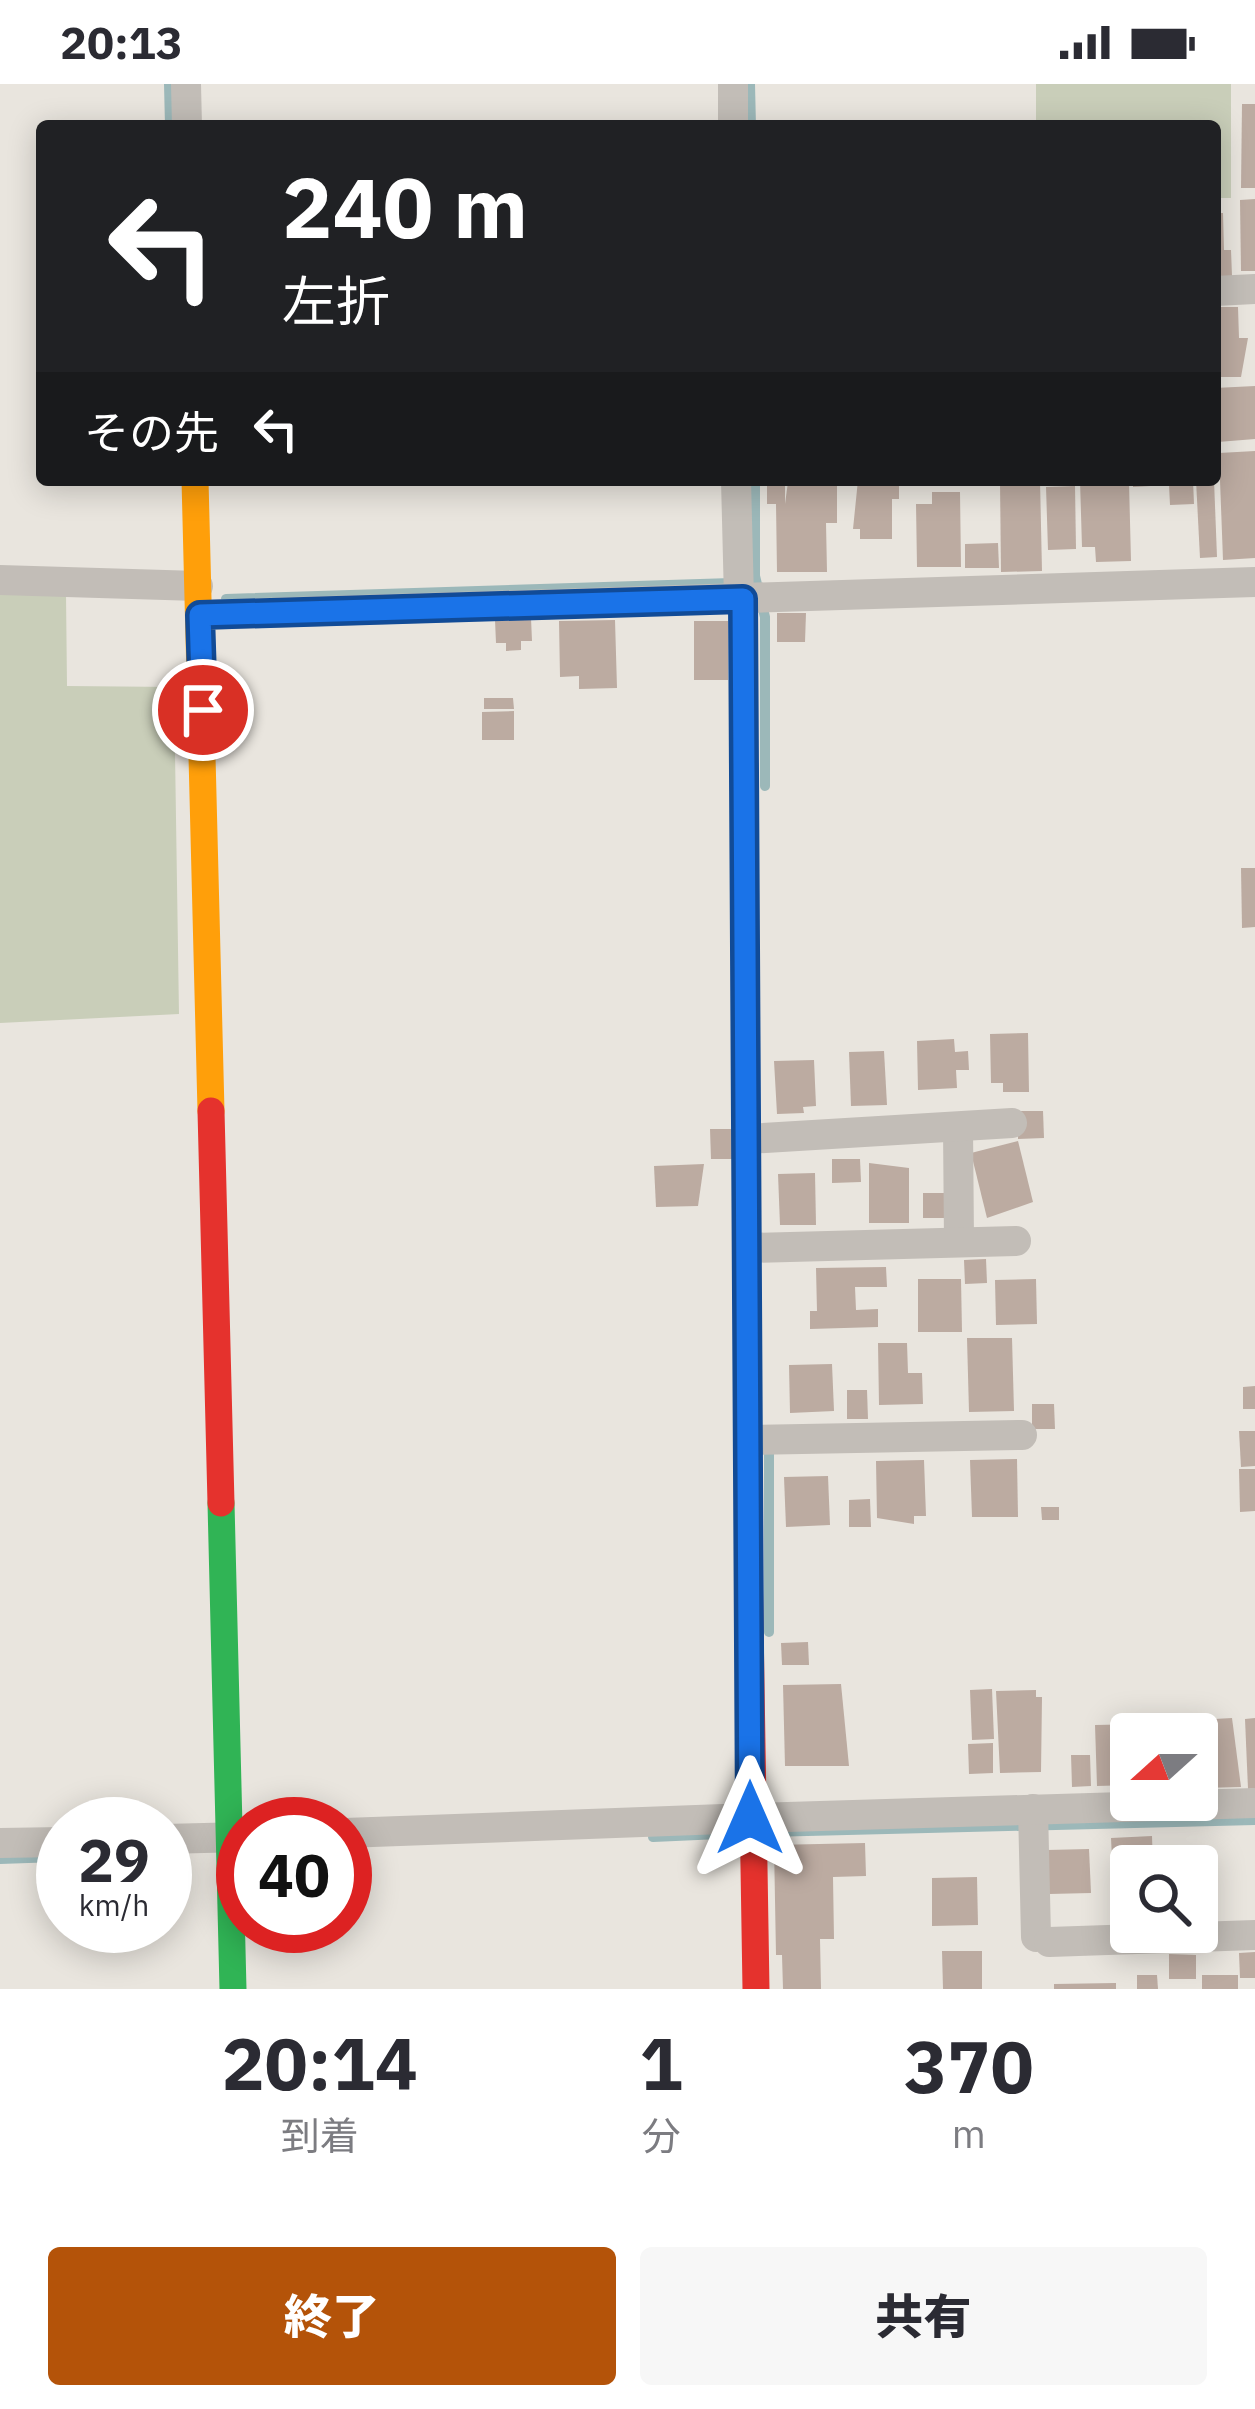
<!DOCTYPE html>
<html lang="ja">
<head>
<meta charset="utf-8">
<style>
	body { margin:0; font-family:"IBM Plex Sans","Noto Sans JP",sans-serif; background:#f7f7f7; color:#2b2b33; height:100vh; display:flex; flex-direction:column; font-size:45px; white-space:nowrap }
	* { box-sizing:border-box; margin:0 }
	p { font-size:39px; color:#7c7c81 }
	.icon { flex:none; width:66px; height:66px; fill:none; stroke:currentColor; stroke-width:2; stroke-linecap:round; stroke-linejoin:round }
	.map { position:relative; height:1905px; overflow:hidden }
	.panel { display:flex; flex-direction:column; background:#fff; flex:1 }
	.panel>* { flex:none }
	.top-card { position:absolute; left:36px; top:36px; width:1185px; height:366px; border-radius:12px; box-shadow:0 6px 30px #0003; background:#202124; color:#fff; overflow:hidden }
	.needle { width:78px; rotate:249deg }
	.buttons { position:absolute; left:1110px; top:1629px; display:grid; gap:24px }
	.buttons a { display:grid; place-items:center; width:108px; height:108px; border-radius:12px; background:#fff; box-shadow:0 6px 30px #0003; font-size:60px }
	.speed { position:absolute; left:36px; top:1713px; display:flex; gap:24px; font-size:60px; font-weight:700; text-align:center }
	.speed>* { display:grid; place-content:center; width:156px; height:156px; border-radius:50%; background:#fff; box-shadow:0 6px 30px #0003; line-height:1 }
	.speed small { font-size:30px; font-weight:400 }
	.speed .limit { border:18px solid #d22; background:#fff; color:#111 }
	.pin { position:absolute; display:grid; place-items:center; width:102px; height:102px; color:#fff; margin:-51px; border:6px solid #fff; border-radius:50%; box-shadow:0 3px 12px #0007 }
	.me { position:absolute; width:132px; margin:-66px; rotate:0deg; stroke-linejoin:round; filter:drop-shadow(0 0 9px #0008) }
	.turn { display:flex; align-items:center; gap:42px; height:252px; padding:0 48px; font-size:54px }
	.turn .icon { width:156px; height:156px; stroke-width:2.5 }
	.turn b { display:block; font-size:84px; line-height:102px }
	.then { display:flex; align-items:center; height:114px; padding:0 48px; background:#0003; gap:24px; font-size:45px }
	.eta { display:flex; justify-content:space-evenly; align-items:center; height:204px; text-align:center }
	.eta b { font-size:72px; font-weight:800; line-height:84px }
	.button { display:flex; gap:24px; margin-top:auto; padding:24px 48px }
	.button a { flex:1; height:138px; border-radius:12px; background:#b45309; color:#fff; font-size:48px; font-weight:800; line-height:138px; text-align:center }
	.button a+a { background:#f7f7f7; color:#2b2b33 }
	.status { display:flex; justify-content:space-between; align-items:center; height:84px; padding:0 60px; background:#fff; direction:ltr }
	.status svg { height:33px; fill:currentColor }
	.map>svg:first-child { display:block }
</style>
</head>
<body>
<div class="status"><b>20:13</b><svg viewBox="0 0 49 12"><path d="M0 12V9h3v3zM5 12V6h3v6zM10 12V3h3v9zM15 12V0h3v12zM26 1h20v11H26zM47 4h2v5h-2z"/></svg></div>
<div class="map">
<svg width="1255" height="1905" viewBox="0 0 1255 1905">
	<rect width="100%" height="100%" fill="#e9e5de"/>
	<g fill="#c9ceb9">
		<path d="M 1036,0 L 1231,0 L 1231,114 L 1215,114 L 1215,42 L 1036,42 Z"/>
		<path d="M 0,510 L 66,510 L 67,602 L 174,603 L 179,930 L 0,939 Z"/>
	</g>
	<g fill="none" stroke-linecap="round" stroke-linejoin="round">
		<g stroke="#9cb8b9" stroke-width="10">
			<path d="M 169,0 L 170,42"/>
			<path d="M 750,0 L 751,42"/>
			<path d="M 755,396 L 755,492 L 765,533 L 765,702"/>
			<path d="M 226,515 L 732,499"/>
			<path d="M 769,1356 L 769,1548"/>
			<path d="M 767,1748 L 1255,1736"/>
			<path d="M 653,1753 L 742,1749"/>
			<path d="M 0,1775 L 57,1773"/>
		</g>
	</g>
	<g fill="#bcaba1">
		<path d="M 1242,20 L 1255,20 L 1255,104 L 1241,104 Z"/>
		<path d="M 1255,115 L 1255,187 L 1241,187 L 1240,116 Z"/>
		<path d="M 1215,129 L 1223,129 L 1224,166 L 1231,166 L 1232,192 L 1215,192 Z"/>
		<path d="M 1215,223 L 1238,223 L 1239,254 L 1248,254 L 1241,293 L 1215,293 Z"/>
		<path d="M 1255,302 L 1255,355 L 1218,358 L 1215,304 Z"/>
		<path d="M 1255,367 L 1255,474 L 1223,476 L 1219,369 Z"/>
		<path d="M 767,396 L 785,396 L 785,420 L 788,398 L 837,397 L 837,439 L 826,439 L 827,488 L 777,488 L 776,420 L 767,420 Z"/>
		<path d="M 858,396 L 899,396 L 899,415 L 892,415 L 892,455 L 860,455 L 860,445 L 853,445 Z"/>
		<path d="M 1000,396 L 1040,396 L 1042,487 L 1001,488 Z"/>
		<path d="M 1080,396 L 1129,398 L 1131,477 L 1096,478 L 1095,463 L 1082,463 Z"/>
		<path d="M 1133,396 L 1193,396 L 1194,420 L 1170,421 L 1169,401 L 1133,403 Z"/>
		<path d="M 1196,396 L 1214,396 L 1217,473 L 1200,474 Z"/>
		<path d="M 1075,402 L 1076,465 L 1048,466 L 1046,403 Z"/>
		<path d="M 932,408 L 960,408 L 961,483 L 917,483 L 916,420 L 932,420 Z"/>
		<path d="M 998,459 L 999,484 L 965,484 L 965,460 Z"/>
		<path d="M 777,529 L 806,529 L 805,558 L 777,558 Z"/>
		<path d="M 531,534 L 532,557 L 521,557 L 521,566 L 506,567 L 506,559 L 496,559 L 495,536 Z"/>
		<path d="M 615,536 L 617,604 L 579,605 L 579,592 L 560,593 L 559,537 Z"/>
		<rect x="694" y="537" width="34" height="59"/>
		<path d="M 484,614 L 513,614 L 514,625 L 484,625 Z"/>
		<path d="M 514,627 L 514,656 L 482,656 L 482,628 Z"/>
		<path d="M 1241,784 L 1255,784 L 1255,843 L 1242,844 Z"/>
		<path d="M 1028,949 L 1029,1008 L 1003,1008 L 1003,999 L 991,999 L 990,950 Z"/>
		<path d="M 954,955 L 955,968 L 968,967 L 969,986 L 956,986 L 957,1004 L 918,1006 L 917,957 Z"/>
		<path d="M 884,967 L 887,1021 L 851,1022 L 849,968 Z"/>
		<path d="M 814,976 L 816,1022 L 803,1023 L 804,1029 L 777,1030 L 774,977 Z"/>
		<path d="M 1018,1027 L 1043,1027 L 1044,1054 L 1018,1055 Z"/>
		<path d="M 710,1045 L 734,1045 L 734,1075 L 711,1075 Z"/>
		<path d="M 1018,1057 L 1033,1118 L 987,1134 L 971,1069 Z"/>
		<path d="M 832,1075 L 860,1075 L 861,1098 L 832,1099 Z"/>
		<path d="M 869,1079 L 909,1084 L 909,1139 L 869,1139 Z"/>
		<path d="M 704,1080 L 698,1122 L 656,1123 L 654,1082 Z"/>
		<path d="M 815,1089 L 816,1141 L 780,1141 L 778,1090 Z"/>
		<rect x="923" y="1109" width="23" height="25"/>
		<path d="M 986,1175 L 987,1199 L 965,1200 L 964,1176 Z"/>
		<path d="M 886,1183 L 887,1203 L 855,1203 L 856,1226 L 878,1225 L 878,1243 L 810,1245 L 810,1227 L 817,1227 L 816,1184 Z"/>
		<path d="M 918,1195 L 961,1195 L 962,1248 L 918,1248 Z"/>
		<path d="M 1036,1195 L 1037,1240 L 996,1241 L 995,1196 Z"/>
		<path d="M 967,1254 L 1012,1254 L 1014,1327 L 969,1328 Z"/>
		<path d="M 878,1259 L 907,1259 L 908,1289 L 922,1289 L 923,1320 L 879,1321 Z"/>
		<path d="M 832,1280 L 834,1327 L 790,1329 L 789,1281 Z"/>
		<path d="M 1255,1302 L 1255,1325 L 1243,1325 L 1243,1303 Z"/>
		<path d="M 847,1306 L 867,1306 L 868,1335 L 847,1335 Z"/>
		<path d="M 1032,1320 L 1054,1320 L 1055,1345 L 1032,1345 Z"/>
		<path d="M 1239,1347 L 1255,1347 L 1255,1382 L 1241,1383 Z"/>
		<path d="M 1017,1375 L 1018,1433 L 972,1433 L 970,1376 Z"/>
		<path d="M 924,1376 L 926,1432 L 914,1432 L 914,1440 L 877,1434 L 876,1377 Z"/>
		<path d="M 1239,1385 L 1255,1385 L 1255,1427 L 1240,1428 Z"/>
		<path d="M 828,1392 L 830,1441 L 786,1443 L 784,1393 Z"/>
		<path d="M 870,1415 L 871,1443 L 849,1443 L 849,1416 Z"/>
		<path d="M 1041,1423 L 1059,1423 L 1059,1436 L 1042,1436 Z"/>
		<path d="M 808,1558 L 809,1581 L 782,1581 L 781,1559 Z"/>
		<path d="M 841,1600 L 849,1682 L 785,1682 L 783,1601 Z"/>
		<path d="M 992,1605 L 994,1655 L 972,1656 L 970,1606 Z"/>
		<path d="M 1036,1606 L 1036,1613 L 1042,1613 L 1041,1688 L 1000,1689 L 996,1607 Z"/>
		<path d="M 1232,1634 L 1241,1703 L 1200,1704 L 1197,1636 Z"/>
		<path d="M 1255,1634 L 1255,1704 L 1248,1705 L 1245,1635 Z"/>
		<path d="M 1144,1640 L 1145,1650 L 1131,1650 L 1131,1701 L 1097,1702 L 1095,1641 Z"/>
		<path d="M 993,1659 L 993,1689 L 969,1690 L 968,1660 Z"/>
		<path d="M 1071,1671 L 1090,1671 L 1091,1702 L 1072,1703 Z"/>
		<path d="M 1152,1752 L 1153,1782 L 1131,1782 L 1131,1815 L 1114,1816 L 1111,1754 Z"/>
		<path d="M 865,1759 L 866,1792 L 833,1793 L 834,1855 L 820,1855 L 821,1905 L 783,1905 L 782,1871 L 776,1871 L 774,1761 Z"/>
		<path d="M 1089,1765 L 1091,1809 L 1049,1810 L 1047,1766 Z"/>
		<path d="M 977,1793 L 978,1841 L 932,1842 L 932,1794 Z"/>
		<path d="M 942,1867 L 982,1867 L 982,1905 L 943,1905 Z"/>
		<path d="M 1255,1868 L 1255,1894 L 1240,1894 L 1239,1869 Z"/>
		<path d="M 1169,1870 L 1196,1871 L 1196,1895 L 1169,1895 Z"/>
		<path d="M 1137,1891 L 1157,1891 L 1158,1905 L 1137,1905 Z"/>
		<rect x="1202" y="1891" width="36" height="14"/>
		<path d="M 1116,1899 L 1116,1905 L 1054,1905 L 1054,1900 Z"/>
	</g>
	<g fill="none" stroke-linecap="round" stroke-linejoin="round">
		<g stroke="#c2bdb7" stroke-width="30">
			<path d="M 186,0 L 187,42"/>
			<path d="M 733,0 L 733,42"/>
			<path d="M 1215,207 L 1255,205"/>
			<path d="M 736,396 L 739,515"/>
			<path d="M 0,496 L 198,502"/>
			<path d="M 201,531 L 1255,498"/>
			<path d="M 958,1043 L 959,1158"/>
			<path d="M 748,1055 L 1012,1039"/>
			<path d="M 749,1164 L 1016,1157"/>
			<path d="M 749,1356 L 1022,1351"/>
			<path d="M 1033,1725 L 1036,1853"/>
			<path d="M 756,1734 L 1255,1719"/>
			<path d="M 345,1749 L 750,1734"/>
			<path d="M 165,1755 L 243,1753"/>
			<path d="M 0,1759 L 63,1758"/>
			<path d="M 1049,1858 L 1255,1851"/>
		</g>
		<g stroke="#30b455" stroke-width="27">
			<path d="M 743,515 L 748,1416"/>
			<path d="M 221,1419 L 233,1905"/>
		</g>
		<path stroke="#ff9f0a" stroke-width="27" d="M 195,396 L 211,1027"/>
		<g stroke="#e5322d" stroke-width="27">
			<path d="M 211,1027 L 221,1419"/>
			<path d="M 748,1416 L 756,1905"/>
		</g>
	</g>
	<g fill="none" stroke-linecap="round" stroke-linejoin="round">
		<defs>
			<path id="route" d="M 203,626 L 200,531 L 743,515 L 750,1734"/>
		</defs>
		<use href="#route" stroke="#114b97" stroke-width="30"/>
		<use href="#route" stroke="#1a73e8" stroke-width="21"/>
	</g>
</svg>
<div class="buttons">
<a><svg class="needle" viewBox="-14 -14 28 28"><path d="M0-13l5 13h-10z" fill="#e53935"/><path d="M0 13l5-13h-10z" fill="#7c7c81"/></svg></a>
<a><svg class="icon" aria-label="search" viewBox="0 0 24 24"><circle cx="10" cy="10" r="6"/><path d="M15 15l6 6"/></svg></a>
</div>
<div class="speed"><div>29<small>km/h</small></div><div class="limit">40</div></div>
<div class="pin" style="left:203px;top:626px;background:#d93025"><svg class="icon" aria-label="arrive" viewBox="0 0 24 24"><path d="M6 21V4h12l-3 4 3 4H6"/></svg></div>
<svg class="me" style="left:750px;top:1734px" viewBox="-20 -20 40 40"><path d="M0-17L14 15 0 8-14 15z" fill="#1a73e8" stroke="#fff" stroke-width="4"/></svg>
<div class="top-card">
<div class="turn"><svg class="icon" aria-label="left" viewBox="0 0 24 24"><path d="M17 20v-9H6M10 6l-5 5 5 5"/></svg><div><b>240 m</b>左折</div></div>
<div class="then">その先<svg class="icon" aria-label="left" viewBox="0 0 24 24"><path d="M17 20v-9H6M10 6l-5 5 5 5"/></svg></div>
</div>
</div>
<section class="panel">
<div class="eta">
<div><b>20:14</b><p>到着</p></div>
<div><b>1</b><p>分</p></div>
<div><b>370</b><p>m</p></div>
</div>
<div class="button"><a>終了</a><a>共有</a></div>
</section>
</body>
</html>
